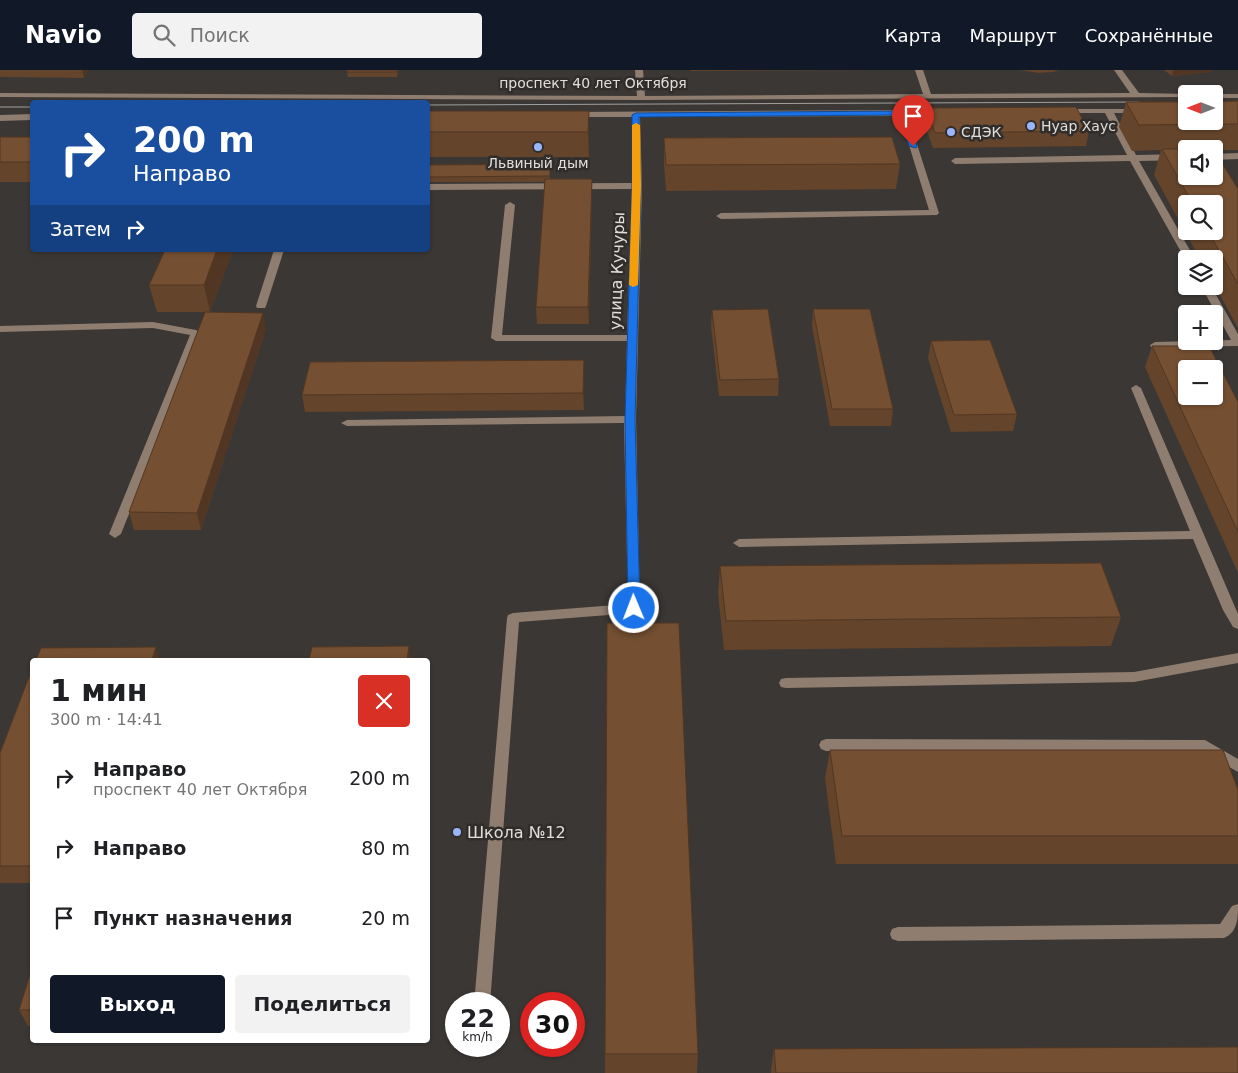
<!DOCTYPE html>
<html lang="ru">
<head>
<meta charset="utf-8">
<style>
	body { margin:0; font-family:"DejaVu Sans",sans-serif; background:#f2f2f2; color:#202124; height:100vh; display:flex; flex-direction:column; font-size:19px; white-space:nowrap }
	* { box-sizing:border-box; margin:0 }
	p { font-size:16px; color:#757577 }
	.icon { flex:none; width:28px; height:28px; fill:none; stroke:currentColor; stroke-width:2; stroke-linecap:round; stroke-linejoin:round }
	.map { position:relative; flex:1; overflow:hidden }
	.drawer { position:absolute; left:30px; top:588px; width:400px; height:385px; display:flex; flex-direction:column; background:#fff; border-radius:5px; box-shadow:0 1px 4px #0004 }
	.drawer>* { flex:none }
	.hud { position:absolute; left:30px; top:30px; width:400px; height:152px; border-radius:5px; box-shadow:0 1px 4px #0004; background:#1a4fa0; color:#fff; overflow:hidden }
	.needle { width:32px; rotate:270deg }
	.fabs { position:absolute; left:1178px; top:15px; display:grid; gap:10px }
	.fabs a { display:grid; place-items:center; width:45px; height:45px; border-radius:5px; background:#fff; box-shadow:0 1px 4px #0004; font-size:25px }
	.speed { position:absolute; left:445px; top:922px; display:flex; gap:10px; font-size:25px; font-weight:700; text-align:center }
	.speed>* { display:grid; place-content:center; width:65px; height:65px; border-radius:50%; background:#fff; box-shadow:0 1px 4px #0004; line-height:1 }
	.speed small { font-size:12px; font-weight:400 }
	.speed .limit { border:8px solid #d22; background:#fff; color:#111 }
	.pin { position:absolute; display:grid; place-items:center; width:42px; height:42px; color:#fff; margin:-51px -21px; border-radius:50% 50% 50% 0; rotate:-45deg; box-shadow:0 0 5px #0007 }
	.pin .icon { rotate:45deg }
	.me { position:absolute; width:55px; margin:-28px; rotate:359deg; stroke-linejoin:round; filter:drop-shadow(0 0 4px #0008) }
	.turn { display:flex; align-items:center; gap:18px; height:105px; padding:0 20px; font-size:22px }
	.turn .icon { width:65px; height:65px; stroke-width:2.5 }
	.turn b { display:block; font-size:35px; line-height:42px }
	.then { display:flex; align-items:center; height:48px; padding:0 20px; background:#0003; gap:10px; font-size:19px }
	.round { display:grid; place-items:center; flex:none; width:52px; height:52px; border-radius:5px; background:#f2f2f2 }
	.headline { display:flex; align-items:center; justify-content:space-between; height:85px; padding:0 20px }
	h1 { font-size:30px; font-weight:700; line-height:38px }
	.cta { display:flex; gap:10px; margin-top:auto; padding:10px 20px }
	.cta a { flex:1; height:58px; border-radius:5px; background:#111827; color:#fff; font-size:20px; font-weight:700; line-height:58px; text-align:center }
	.cta a+a { background:#f2f2f2; color:#202124 }
	ul { padding:0; list-style:none }
	li { display:flex; align-items:center; gap:15px; height:70px; padding:0 20px }
	li div { flex:1 }
	li b { display:block; font-size:19px }
	li em { font-style:normal }
	header { display:flex; align-items:center; gap:30px; box-sizing:border-box; height:70px; padding:0 25px; background:#111827; color:#fff }
	header strong { font-size:24px }
	nav { display:flex; gap:28px; margin-inline-start:auto; font-size:18px }
	.search { width:350px; height:45px; background:#f2f2f2; display:flex; align-items:center; gap:12px; box-sizing:border-box; padding:0 18px; border-radius:5px; color:#757577; font-size:19px }
	.map>svg:first-child { display:block }
</style>
</head>
<body>
<header>
<strong>Navio</strong>
<div class="search"><svg class="icon" aria-label="search" viewBox="0 0 24 24"><circle cx="10" cy="10" r="6"/><path d="M15 15l6 6"/></svg>Поиск</div>
<nav><a>Карта</a><a>Маршрут</a><a>Сохранённые</a></nav>
</header>
<div class="map">
<svg width="1238" height="1003" viewBox="0 0 1238 1003">
	<rect width="100%" height="100%" fill="#3b3734"/>
	<g fill="none" stroke-linecap="round" stroke-linejoin="round">
		<g fill="#8f7d6f" fill-rule="evenodd">
			<path d="M 635,0 L 643,0 L 645,26 L 923,24 L 915,0 L 923,0 L 931,24 L 1130,23 L 1114,0 L 1122,0 L 1139,23 L 1189,24 L 1186,24 L 1186,27 L 641,30 L 0,27 L 0,23 L 637,26 Z"/>
			<path d="M 1213,24 L 1238,24 L 1238,28 L 1214,28 Z"/>
			<path d="M 1059,39 L 1143,39 L 1144,41 L 1140,43 L 1114,43 L 1136,85 L 1186,84 L 1186,90 L 1139,91 L 1195,189 L 1186,189 L 1186,191 L 1185,189 L 1130,91 L 955,94 L 951,91 L 955,88 L 1127,85 L 1105,43 L 1062,43 L 1058,41 Z"/>
			<path d="M 903,40 L 942,40 L 946,43 L 942,46 L 908,46 L 939,143 L 937,145 L 721,149 L 716,146 L 721,143 L 929,140 L 900,46 L 640,47 L 642,116 L 636,349 L 640,538 L 639,541 L 634,543 L 519,552 L 490,934 L 474,934 L 507,548 L 508,545 L 513,543 L 628,534 L 624,353 L 347,356 L 341,353 L 347,350 L 625,346 L 627,271 L 496,271 L 491,268 L 505,135 L 510,132 L 515,135 L 502,265 L 627,265 L 632,119 L 428,120 L 428,114 L 632,113 L 632,47 L 569,47 L 568,45 L 572,42 Z"/>
			<path d="M 32,44 L 32,50 L 0,51 L 0,45 Z"/>
			<path d="M 1238,83 L 1238,89 L 1214,90 L 1214,84 Z"/>
			<path d="M 274,180 L 284,180 L 266,236 L 265,238 L 257,238 L 256,236 Z"/>
			<path d="M 1201,216 L 1211,216 L 1238,264 L 1238,276 L 1151,277 L 1150,275 L 1155,272 L 1231,270 Z"/>
			<path d="M 153,252 L 196,260 L 201,263 L 121,464 L 115,468 L 109,464 L 190,265 L 153,258 L 0,262 L 0,256 Z"/>
			<path d="M 1136,315 L 1141,318 L 1238,544 L 1238,559 L 1233,557 L 1223,540 L 1193,469 L 739,477 L 733,473 L 739,469 L 1190,461 L 1131,318 Z"/>
			<path d="M 1238,583 L 1238,593 L 1134,612 L 786,618 L 781,617 L 779,613 L 781,609 L 786,608 L 1134,602 Z"/>
			<path d="M 826,669 L 1205,670 L 1238,689 L 1238,702 L 1203,682 L 826,681 L 821,679 L 819,675 L 821,671 Z"/>
			<path d="M 1238,834 C 1238,848 1238,862 1224,868 L 898,871 L 892,869 L 890,864 L 892,859 L 898,857 L 1220,854 L 1232,836 Z"/>
			<path d="M 470,976 L 486,976 L 486,977 L 484,983 L 478,985 L 472,983 Z"/>
		</g>
		<g stroke="#a29f9d" stroke-width="1">
			<path d="M 428,35 L 1139,32"/>
			<path d="M 0,37 L 32,37"/>
		</g>
	</g>
	<g fill="#64442b" fill-rule="evenodd">
		<path d="M 0,0 L 88,0 L 84,8 L 0,7 Z"/>
		<path d="M 398,0 L 397,7 L 348,7 L 347,2 Z"/>
		<path d="M 691,0 L 879,0 L 691,1 Z"/>
		<path d="M 1020,0 L 1058,0 L 1054,2 L 1038,3 Z"/>
		<path d="M 1164,0 L 1212,0 L 1211,2 L 1172,6 Z"/>
		<path d="M 1238,31 L 1238,80 L 1214,80 L 1238,119 L 1238,258 L 1214,214 L 1214,189 L 1200,189 L 1154,105 L 1161,80 L 1132,81 L 1119,57 L 1126,32 ZM 1186,79 L 1214,79 L 1214,106 ZM 1186,134 L 1214,134 L 1214,161 L 1186,161 Z"/>
		<path d="M 926,38 L 1089,61 L 1086,76 L 933,78 L 924,53 Z"/>
		<rect x="428" y="41" width="161" height="46"/>
		<rect x="0" y="67" width="32" height="45"/>
		<path d="M 664,68 L 900,94 L 896,119 L 666,121 L 664,94 Z"/>
		<path d="M 550,94 L 550,109 L 592,124 L 589,254 L 537,254 L 536,237 L 545,112 L 428,112 L 428,95 Z"/>
		<path d="M 233,180 L 210,242 L 157,242 L 149,215 Z"/>
		<path d="M 813,239 L 893,339 L 891,356 L 830,356 L 812,256 Z"/>
		<path d="M 712,240 L 779,309 L 778,326 L 719,326 L 711,256 Z"/>
		<path d="M 266,259 L 201,460 L 134,460 L 129,442 Z"/>
		<path d="M 931,271 L 1017,344 L 1013,361 L 951,362 L 928,288 Z"/>
		<path d="M 1152,276 L 1238,332 L 1238,503 L 1145,297 Z"/>
		<path d="M 584,306 L 584,340 L 305,342 L 302,325 Z"/>
		<path d="M 720,496 L 1121,547 L 1111,576 L 724,580 L 718,524 Z"/>
		<path d="M 32,599 L 32,813 L 0,813 L 0,683 Z"/>
		<path d="M 830,680 L 1238,720 L 1238,794 L 836,794 L 825,708 Z"/>
		<path d="M 19,940 L 32,940 L 32,956 L 28,956 Z"/>
		<path d="M 774,979 L 1238,1003 L 771,1003 L 771,999 Z"/>
		<path d="M 605,984 L 698,984 L 697,1003 L 605,1003 Z"/>
	</g>
	<g fill="#513723">
		<path d="M 82,0 L 88,0 L 84,8 Z"/>
		<path d="M 1173,0 L 1212,0 L 1211,2 L 1172,6 Z"/>
		<path d="M 589,41 L 589,87 L 588,62 Z"/>
		<path d="M 592,109 L 592,124 L 589,254 L 588,237 Z"/>
		<path d="M 217,180 L 233,180 L 210,242 L 204,215 Z"/>
		<path d="M 263,243 L 266,259 L 201,460 L 197,443 Z"/>
		<path d="M 584,290 L 584,340 L 583,323 Z"/>
		<path d="M 409,576 L 411,590 L 407,590 Z"/>
		<path d="M 156,577 L 160,590 L 152,590 Z"/>
	</g>
	<g fill="#744f32" stroke="#513723" fill-rule="evenodd">
		<rect x="347" y="0" width="49" height="2"/>
		<path d="M 1238,31 L 1238,54 L 1139,55 L 1126,32 L 1186,32 L 1186,51 L 1214,51 L 1214,32 Z"/>
		<path d="M 1076,37 L 1089,61 L 935,63 L 926,38 Z"/>
		<path d="M 428,41 L 589,41 L 588,62 L 428,62 Z"/>
		<rect x="0" y="67" width="32" height="25"/>
		<path d="M 892,67 L 900,94 L 666,95 L 664,68 Z"/>
		<path d="M 1162,79 L 1186,79 L 1186,106 L 1214,106 L 1214,80 L 1238,119 L 1238,214 L 1208,161 L 1214,161 L 1214,134 L 1193,134 Z"/>
		<path d="M 550,94 L 550,106 L 428,107 L 428,95 Z"/>
		<path d="M 545,109 L 592,109 L 588,237 L 536,237 Z"/>
		<path d="M 165,180 L 217,180 L 204,215 L 149,215 Z"/>
		<path d="M 768,239 L 779,309 L 720,310 L 712,240 Z"/>
		<path d="M 813,239 L 870,239 L 893,339 L 832,339 Z"/>
		<path d="M 205,242 L 263,243 L 197,443 L 129,442 Z"/>
		<path d="M 990,270 L 1017,344 L 954,345 L 931,271 Z"/>
		<path d="M 1152,276 L 1209,276 L 1238,332 L 1238,462 ZM 1186,299 L 1214,299 L 1214,326 L 1186,326 Z"/>
		<path d="M 584,290 L 583,323 L 302,325 L 310,292 Z"/>
		<path d="M 1101,493 L 1121,547 L 726,551 L 720,496 Z"/>
		<path d="M 607,553 L 679,553 L 698,984 L 605,984 Z"/>
		<path d="M 409,576 L 407,590 L 309,590 L 312,577 Z"/>
		<path d="M 156,577 L 152,590 L 36,590 L 41,578 Z"/>
		<path d="M 32,599 L 32,796 L 0,796 L 0,683 Z"/>
		<path d="M 830,680 L 1223,680 L 1238,720 L 1238,766 L 842,766 Z"/>
		<path d="M 32,898 L 32,940 L 19,940 Z"/>
		<path d="M 1238,977 L 1238,1003 L 776,1003 L 774,979 Z"/>
	</g>
	<path fill="#1a73e8" stroke="#114b97" d="M 903,41 L 907,43 L 917,76 L 916,78 L 909,76 L 900,45 L 639,47 L 641,116 L 635,349 L 640,538 L 634,543 L 630,541 L 628,538 L 625,349 L 632,116 L 632,45 L 636,43 Z"/>
	<path fill="#f59e0b" d="M 636,53 L 640,55 L 641,116 L 638,215 L 633,217 L 629,215 L 632,116 L 632,55 Z"/>
	<g fill="#9bb5fd" stroke="#302d2a" stroke-width="2">
		<circle cx="1031" cy="56" r="5"/>
		<circle cx="951" cy="62" r="5"/>
		<circle cx="538" cy="77" r="5"/>
		<circle cx="457" cy="762" r="5"/>
	</g>
	<g text-anchor="middle" dominant-baseline="central" stroke-width="5" stroke-linejoin="round" paint-order="stroke">
		<g font-size="14" fill="#e0dedc" stroke="#302d2a">
			<text x="593" y="13">проспект 40 лет Октября</text>
		</g>
		<g font-size="14" fill="#e0dedc" stroke="#302d2a" text-anchor="start">
			<text x="1041" y="56">Нуар Хаус</text>
			<text x="961" y="62">СДЭК</text>
			<text x="538" y="93" text-anchor="middle">Львиный дым</text>
		</g>
		<g font-size="16" fill="#e0dedc" stroke="#302d2a">
			<text transform="translate(617 201) rotate(-88)">улица Кучуры</text>
		</g>
		<g font-size="16" fill="#e0dedc" stroke="#302d2a" text-anchor="start">
			<text x="467" y="762">Школа №12</text>
		</g>
	</g>
</svg>
<div class="fabs">
<a><svg class="needle" viewBox="-14 -14 28 28"><path d="M0-13l5 13h-10z" fill="#e53935"/><path d="M0 13l5-13h-10z" fill="#757577"/></svg></a>
<a><svg class="icon" aria-label="sound" viewBox="0 0 24 24"><path d="M4 9h4l5-4v14l-5-4H4zM17 9q2 3 0 6"/></svg></a>
<a><svg class="icon" aria-label="search" viewBox="0 0 24 24"><circle cx="10" cy="10" r="6"/><path d="M15 15l6 6"/></svg></a>
<a><svg class="icon" aria-label="layers" viewBox="0 0 24 24"><path d="M12 4l9 5-9 5-9-5zM3 14l9 5 9-5"/></svg></a>
<a>+</a>
<a>−</a>
</div>
<div class="speed"><div>22<small>km/h</small></div><div class="limit">30</div></div>
<div class="pin" style="left:913px;top:76px;background:#d93025"><svg class="icon" aria-label="arrive" viewBox="0 0 24 24"><path d="M6 21V4h12l-3 4 3 4H6"/></svg></div>
<svg class="me" style="left:634px;top:538px" viewBox="-20 -20 40 40"><circle r="17" fill="#1a73e8" stroke="#fff" stroke-width="3"/><path d="M0-11L8 9 0 5-8 9z" fill="#fff"/></svg>
<div class="hud">
<div class="turn"><svg class="icon" aria-label="right" viewBox="0 0 24 24"><path d="M7 20v-9h11M14 6l5 5-5 5"/></svg><div><b>200 m</b>Направо</div></div>
<div class="then">Затем<svg class="icon" aria-label="right" viewBox="0 0 24 24"><path d="M7 20v-9h11M14 6l5 5-5 5"/></svg></div>
</div>
<section class="drawer">
<div class="headline"><div><h1>1 мин</h1><p>300 m · 14:41</p></div><a class="round" style="background:#d93025;color:#fff"><svg class="icon" aria-label="close" viewBox="0 0 24 24"><path d="M6 6l12 12M18 6L6 18"/></svg></a></div>
<ul>
<li><svg class="icon" aria-label="right" viewBox="0 0 24 24"><path d="M7 20v-9h11M14 6l5 5-5 5"/></svg><div><b>Направо</b><p>проспект 40 лет Октября</p></div><em>200 m</em></li>
<li><svg class="icon" aria-label="right" viewBox="0 0 24 24"><path d="M7 20v-9h11M14 6l5 5-5 5"/></svg><div><b>Направо</b></div><em>80 m</em></li>
<li><svg class="icon" aria-label="arrive" viewBox="0 0 24 24"><path d="M6 21V4h12l-3 4 3 4H6"/></svg><div><b>Пункт назначения</b></div><em>20 m</em></li>
</ul>
<div class="cta"><a>Выход</a><a>Поделиться</a></div>
</section>
</div>
</body>
</html>
